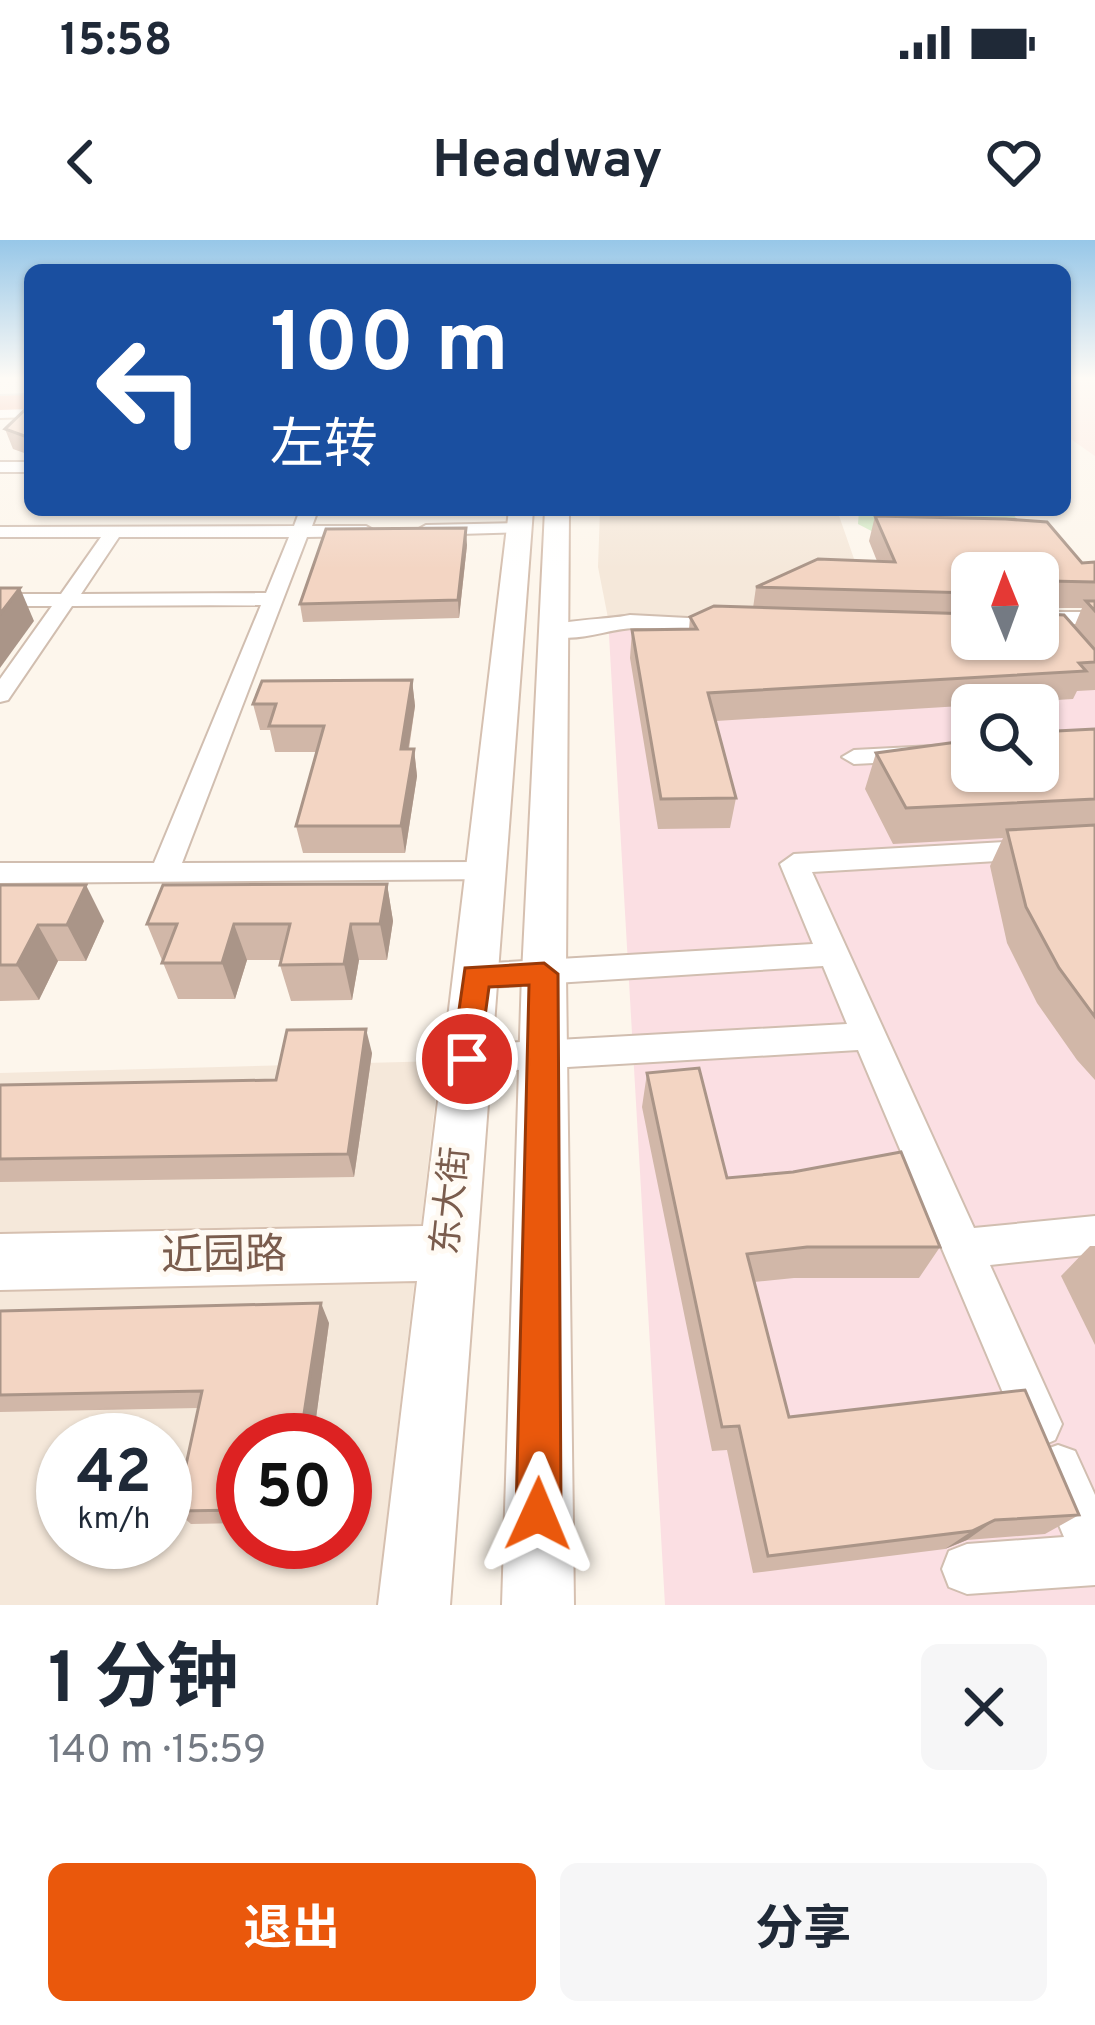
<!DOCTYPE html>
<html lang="zh">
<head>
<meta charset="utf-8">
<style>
	body { margin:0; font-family:Overpass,"Noto Sans SC",sans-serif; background:#f6f6f7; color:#1f2937; height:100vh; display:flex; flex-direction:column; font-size:45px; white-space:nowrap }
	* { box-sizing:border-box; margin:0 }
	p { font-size:39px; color:#747a83 }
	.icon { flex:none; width:66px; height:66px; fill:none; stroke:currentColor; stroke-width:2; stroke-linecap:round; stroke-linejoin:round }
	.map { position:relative; height:1365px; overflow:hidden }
	.drawer { display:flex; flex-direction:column; background:#fff; flex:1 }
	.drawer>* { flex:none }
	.top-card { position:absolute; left:24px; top:24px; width:1047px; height:252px; border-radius:18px; box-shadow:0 3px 9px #0004; background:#1a4fa0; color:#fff; overflow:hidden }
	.needle { width:78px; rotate:359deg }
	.buttons { position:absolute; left:951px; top:312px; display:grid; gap:24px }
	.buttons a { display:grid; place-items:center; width:108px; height:108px; border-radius:18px; background:#fff; box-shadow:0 3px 9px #0004; font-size:60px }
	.speed { position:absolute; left:36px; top:1173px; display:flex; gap:24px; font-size:60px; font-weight:700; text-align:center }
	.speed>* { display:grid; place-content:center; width:156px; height:156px; border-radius:50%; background:#fff; box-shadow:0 3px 9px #0004; line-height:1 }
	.speed small { font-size:30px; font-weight:400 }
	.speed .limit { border:18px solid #d22; background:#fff; color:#111 }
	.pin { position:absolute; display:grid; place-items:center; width:102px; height:102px; color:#fff; margin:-51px; border:6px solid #fff; border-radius:50%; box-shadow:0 3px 12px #0007 }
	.me { position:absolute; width:132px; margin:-66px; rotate:1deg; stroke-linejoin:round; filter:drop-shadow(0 0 9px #0008) }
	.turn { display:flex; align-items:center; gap:42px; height:252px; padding:0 48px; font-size:54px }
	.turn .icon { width:156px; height:156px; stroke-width:2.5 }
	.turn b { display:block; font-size:84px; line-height:102px }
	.round { display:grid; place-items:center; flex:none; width:126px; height:126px; border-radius:18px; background:#f6f6f7 }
	.summary { display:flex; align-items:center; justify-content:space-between; height:204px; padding:0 48px }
	h1 { font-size:72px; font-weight:700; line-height:90px }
	.cta { display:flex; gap:24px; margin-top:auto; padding:24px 48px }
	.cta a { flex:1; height:138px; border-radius:18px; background:#ea580c; color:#fff; font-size:48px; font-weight:700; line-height:138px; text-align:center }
	.cta a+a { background:#f6f6f7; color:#1f2937 }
	.status { display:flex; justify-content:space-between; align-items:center; height:84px; padding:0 60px; background:#fff; direction:ltr }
	.status svg { height:33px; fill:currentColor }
	header { display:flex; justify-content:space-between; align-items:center; height:156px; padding:0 48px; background:#fff; font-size:54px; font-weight:700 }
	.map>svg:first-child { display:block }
</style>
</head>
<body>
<div class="status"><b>15:58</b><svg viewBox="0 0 49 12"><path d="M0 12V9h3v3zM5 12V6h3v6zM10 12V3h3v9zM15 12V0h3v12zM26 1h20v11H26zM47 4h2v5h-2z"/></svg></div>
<header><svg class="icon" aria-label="back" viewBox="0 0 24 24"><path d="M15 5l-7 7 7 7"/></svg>Headway<svg class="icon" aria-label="heart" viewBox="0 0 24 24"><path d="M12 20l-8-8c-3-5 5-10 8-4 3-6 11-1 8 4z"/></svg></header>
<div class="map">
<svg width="1095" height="1365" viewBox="0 0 1095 1365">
	<rect width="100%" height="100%" fill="#fdf6ec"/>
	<g fill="#f5e8da" fill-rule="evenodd">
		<path d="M 600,270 L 837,270 L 860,336 L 972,381 L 608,378 L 598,327 Z"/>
		<path d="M 440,821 L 377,1365 L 0,1365 L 0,833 ZM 63,1200 L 165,1200 L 165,1302 L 63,1302 ZM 243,1200 L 345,1200 L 345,1302 L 243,1302 Z"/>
	</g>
	<path fill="#fde8e0" d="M 1065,138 L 1095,138 L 1095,216 L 1065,195 Z"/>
	<path fill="#fbdfe3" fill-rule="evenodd" d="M 608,378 L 972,399 L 1038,399 L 1038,381 L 1095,382 L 1095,1365 L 665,1365 ZM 972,465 L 1038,465 L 1038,531 L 972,531 Z"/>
	<path fill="#d8ecc9" d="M 859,270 L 1010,270 L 1031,298 L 881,296 L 858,284 Z"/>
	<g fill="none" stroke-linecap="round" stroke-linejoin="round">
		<defs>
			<g id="street">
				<rect x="0" y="222" width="30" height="10"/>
				<path d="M 300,270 L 318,270 L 312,286 L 366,286 L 375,291 L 366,296 L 307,297 L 182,623 L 485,622 L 499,632 L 495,639 L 0,643 L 0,623 L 154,623 L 261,365 L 72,366 L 8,460 L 0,462 L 0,439 L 52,366 L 0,366 L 0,354 L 61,354 L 101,297 L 0,297 L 0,287 L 294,286 ZM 119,297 L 289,297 L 266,353 L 81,354 Z"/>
				<path d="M 519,283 L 528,288 L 525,292 L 426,295 L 417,290 L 426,285 Z"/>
				<rect x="1038" y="372" width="57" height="12"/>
				<path d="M 630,375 L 726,380 L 736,386 L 726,392 C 696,391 667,388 637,388 C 608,387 567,409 542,390 C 557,379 607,380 630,375 Z"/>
				<path d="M 972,504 L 972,518 L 854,524 L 842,517 L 854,510 Z"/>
				<path d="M 1095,597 L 1095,615 L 812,632 L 974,988 L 1095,976 L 1095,1014 L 990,1025 L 1062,1184 L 1055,1200 L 1039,1207 L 1023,1200 L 858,810 L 467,833 L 455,829 L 450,819 L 455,809 L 467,805 L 847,784 L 823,726 L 475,748 L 464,745 L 459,736 L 464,727 L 475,724 L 813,704 L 780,624 L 794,614 Z"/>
				<path d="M 1058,1205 L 1075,1211 L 1095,1255 L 1095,1345 L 967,1354 L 949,1347 L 942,1329 L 949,1311 L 967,1304 L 1064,1297 L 1035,1228 L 1041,1211 Z"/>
			</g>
			<g id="secondary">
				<path d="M 30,165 L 30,177 L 0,178 L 0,166 Z"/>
				<path d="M 509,270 L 533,270 L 450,1365 L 378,1365 L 417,1041 L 0,1050 L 0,994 L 423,986 Z"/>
				<path d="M 545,270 L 569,270 L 566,734 L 574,1365 L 502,1365 L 522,734 Z"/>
			</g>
			<path id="highway" d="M 30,155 L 30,169 L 0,170 L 0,156 Z"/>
		</defs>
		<use href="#street" stroke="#d1beb0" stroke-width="4"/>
		<use href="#secondary" stroke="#d6c0b0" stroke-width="4"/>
		<use href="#highway" stroke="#dad1cd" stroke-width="4"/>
		<use href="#street" fill="#fff" fill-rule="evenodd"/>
		<use href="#secondary" fill="#fff" fill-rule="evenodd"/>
		<use href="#highway" fill="#f7b7a3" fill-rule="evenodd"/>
	</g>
	<g fill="#d1b7a8" fill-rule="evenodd">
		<path d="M 30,165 L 30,215 L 13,209 L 5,189 Z"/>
		<path d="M 875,276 L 1082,323 L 1095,322 L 1095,450 L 1077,451 L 1073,459 L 716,481 L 736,558 L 730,588 L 658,589 L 630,418 L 632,390 L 689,389 L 690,377 L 753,368 L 756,347 L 877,321 L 869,301 ZM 972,333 L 1038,399 L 972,399 ZM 1046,368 L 1082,368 L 1074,387 L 1046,374 Z"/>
		<path d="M 467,305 L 459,378 L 303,382 L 300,364 Z"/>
		<path d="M 412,440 L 415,466 L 409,509 L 414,509 L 417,536 L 405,613 L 303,613 L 296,586 L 317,512 L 275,512 L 270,490 L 260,490 L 253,464 Z"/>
		<path d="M 1095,489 L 1095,840 L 1077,820 L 1037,763 L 1007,703 L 990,626 L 1003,598 L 893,604 L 865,549 L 876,513 Z"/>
		<path d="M 387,644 L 393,681 L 387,720 L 359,720 L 352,760 L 291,761 L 280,725 L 281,720 L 247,720 L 235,759 L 178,759 L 147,684 Z"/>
		<path d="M 0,645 L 104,681 L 86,721 L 58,721 L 39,760 L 0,761 Z"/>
		<path d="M 372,813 L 354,937 L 0,942 L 0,845 L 276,840 Z"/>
		<path d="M 647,833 L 727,938 L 940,1007 L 919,1038 L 794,1038 L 754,1042 L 789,1177 L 1079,1275 L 1045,1294 L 967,1300 L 945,1309 L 753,1333 L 727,1210 L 712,1211 L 642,867 Z"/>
		<path d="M 1090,1006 L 1095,1006 L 1095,1105 L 1061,1036 Z"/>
		<path d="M 0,1071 L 329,1083 L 313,1200 L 243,1200 L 243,1283 L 191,1284 L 176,1271 L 198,1168 L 0,1172 Z"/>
	</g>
	<g fill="#aa9588">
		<path d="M 466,288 L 467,305 L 459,378 L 458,360 Z"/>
		<path d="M 20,348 L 34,381 L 0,428 L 0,374 Z"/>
		<path d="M 412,440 L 415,466 L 404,536 L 401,509 Z"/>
		<path d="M 414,509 L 417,536 L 405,613 L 401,586 Z"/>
		<path d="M 387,644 L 393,681 L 387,720 L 380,684 Z"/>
		<path d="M 86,645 L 104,681 L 86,721 L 67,685 Z"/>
		<path d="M 234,684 L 247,720 L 235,759 L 222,723 Z"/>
		<path d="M 351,684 L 359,720 L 352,760 L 344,724 Z"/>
		<path d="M 38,685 L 58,721 L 39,760 L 17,725 Z"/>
		<path d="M 366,789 L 372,813 L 354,937 L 348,914 Z"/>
		<path d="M 321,1063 L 329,1083 L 313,1200 L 300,1200 Z"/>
		<path d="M 995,1280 L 967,1300 L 945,1309 L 972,1291 Z"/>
	</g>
	<g fill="#f3d5c3" stroke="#aa9588" stroke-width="3">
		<path d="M 30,165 L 30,198 L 5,189 Z"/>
		<path d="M 875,276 L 1006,279 L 1047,282 L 1082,323 L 1095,322 L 1095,342 L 1049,341 L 1044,345 L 1046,374 L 1064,375 L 1095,410 L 1095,422 L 1079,423 L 1086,431 L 708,453 L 736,558 L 661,559 L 632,390 L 697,389 L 690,377 L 714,366 L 972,374 L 972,399 L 1038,399 L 1038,333 L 972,333 L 972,353 L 756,347 L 818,319 L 895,322 Z"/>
		<path d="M 466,288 L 458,360 L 300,364 L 326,289 Z"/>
		<path d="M 0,348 L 20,348 L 0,374 Z"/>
		<path d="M 1086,361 L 1095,361 L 1095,371 Z"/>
		<path d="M 412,440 L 401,509 L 414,509 L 401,586 L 296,586 L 324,486 L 269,486 L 276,464 L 253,464 L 262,441 Z"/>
		<path d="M 1095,489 L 1095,559 L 906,568 L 876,513 L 972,500 L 972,531 L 1038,531 L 1038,492 Z"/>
		<path d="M 1095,585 L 1095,777 L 1059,728 L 1026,667 L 1007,590 Z"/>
		<path d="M 387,644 L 380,684 L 351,684 L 344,724 L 280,725 L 290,684 L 234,684 L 222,723 L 162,723 L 177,684 L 147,684 L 163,645 Z"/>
		<path d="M 0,645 L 86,645 L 67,685 L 38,685 L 17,725 L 0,725 Z"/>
		<path d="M 366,789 L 348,914 L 0,919 L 0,845 L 276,840 L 287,790 Z"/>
		<path d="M 699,828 L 727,938 L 793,932 L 901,912 L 940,1007 L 807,1007 L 747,1014 L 789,1177 L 1025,1150 L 1079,1275 L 995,1280 L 972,1291 L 768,1316 L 739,1186 L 722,1187 L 647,833 Z"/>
		<path d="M 321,1063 L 300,1200 L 243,1200 L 243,1270 L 176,1271 L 202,1151 L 0,1155 L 0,1071 Z"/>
	</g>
	<linearGradient id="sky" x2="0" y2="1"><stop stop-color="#97c7e8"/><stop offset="0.42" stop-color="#fefbf6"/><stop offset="1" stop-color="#fefbf6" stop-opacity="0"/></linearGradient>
	<rect width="1095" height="329" fill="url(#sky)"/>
	<path fill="#ea580c" stroke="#983908" stroke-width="3" d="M 544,723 L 558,734 L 561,1274 L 554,1289 L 538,1296 L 523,1289 L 516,1274 L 529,745 L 489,747 L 478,828 L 467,832 L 456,828 L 452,819 L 465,728 Z"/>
	<g text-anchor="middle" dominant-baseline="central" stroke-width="10" stroke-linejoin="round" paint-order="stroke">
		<g font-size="36" fill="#7a5c4d" stroke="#fffaf3">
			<text transform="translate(453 961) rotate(-84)">东大街</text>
		</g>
		<g font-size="42" fill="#7a5c4d" stroke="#fffaf3">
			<text transform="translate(224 1018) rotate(-1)">近园路</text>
		</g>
	</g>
</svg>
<div class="buttons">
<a><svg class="needle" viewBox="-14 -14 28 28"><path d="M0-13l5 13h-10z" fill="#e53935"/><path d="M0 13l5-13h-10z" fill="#747a83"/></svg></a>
<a><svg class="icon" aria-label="search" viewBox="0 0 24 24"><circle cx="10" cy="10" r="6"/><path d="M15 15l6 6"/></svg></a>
</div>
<div class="speed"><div>42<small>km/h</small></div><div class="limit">50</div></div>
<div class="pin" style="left:467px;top:819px;background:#d93025"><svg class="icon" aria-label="arrive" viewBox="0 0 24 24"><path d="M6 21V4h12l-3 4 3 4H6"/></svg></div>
<svg class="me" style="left:538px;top:1274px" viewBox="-20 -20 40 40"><path d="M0-17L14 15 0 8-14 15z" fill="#ea580c" stroke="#fff" stroke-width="4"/></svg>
<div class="top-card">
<div class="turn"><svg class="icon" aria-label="left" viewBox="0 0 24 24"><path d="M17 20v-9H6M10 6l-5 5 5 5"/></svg><div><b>100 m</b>左转</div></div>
</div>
</div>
<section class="drawer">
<div class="summary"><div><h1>1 分钟</h1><p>140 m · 15:59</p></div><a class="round"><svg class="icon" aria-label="close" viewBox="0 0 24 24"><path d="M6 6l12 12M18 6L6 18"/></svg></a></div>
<div class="cta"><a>退出</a><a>分享</a></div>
</section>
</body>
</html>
